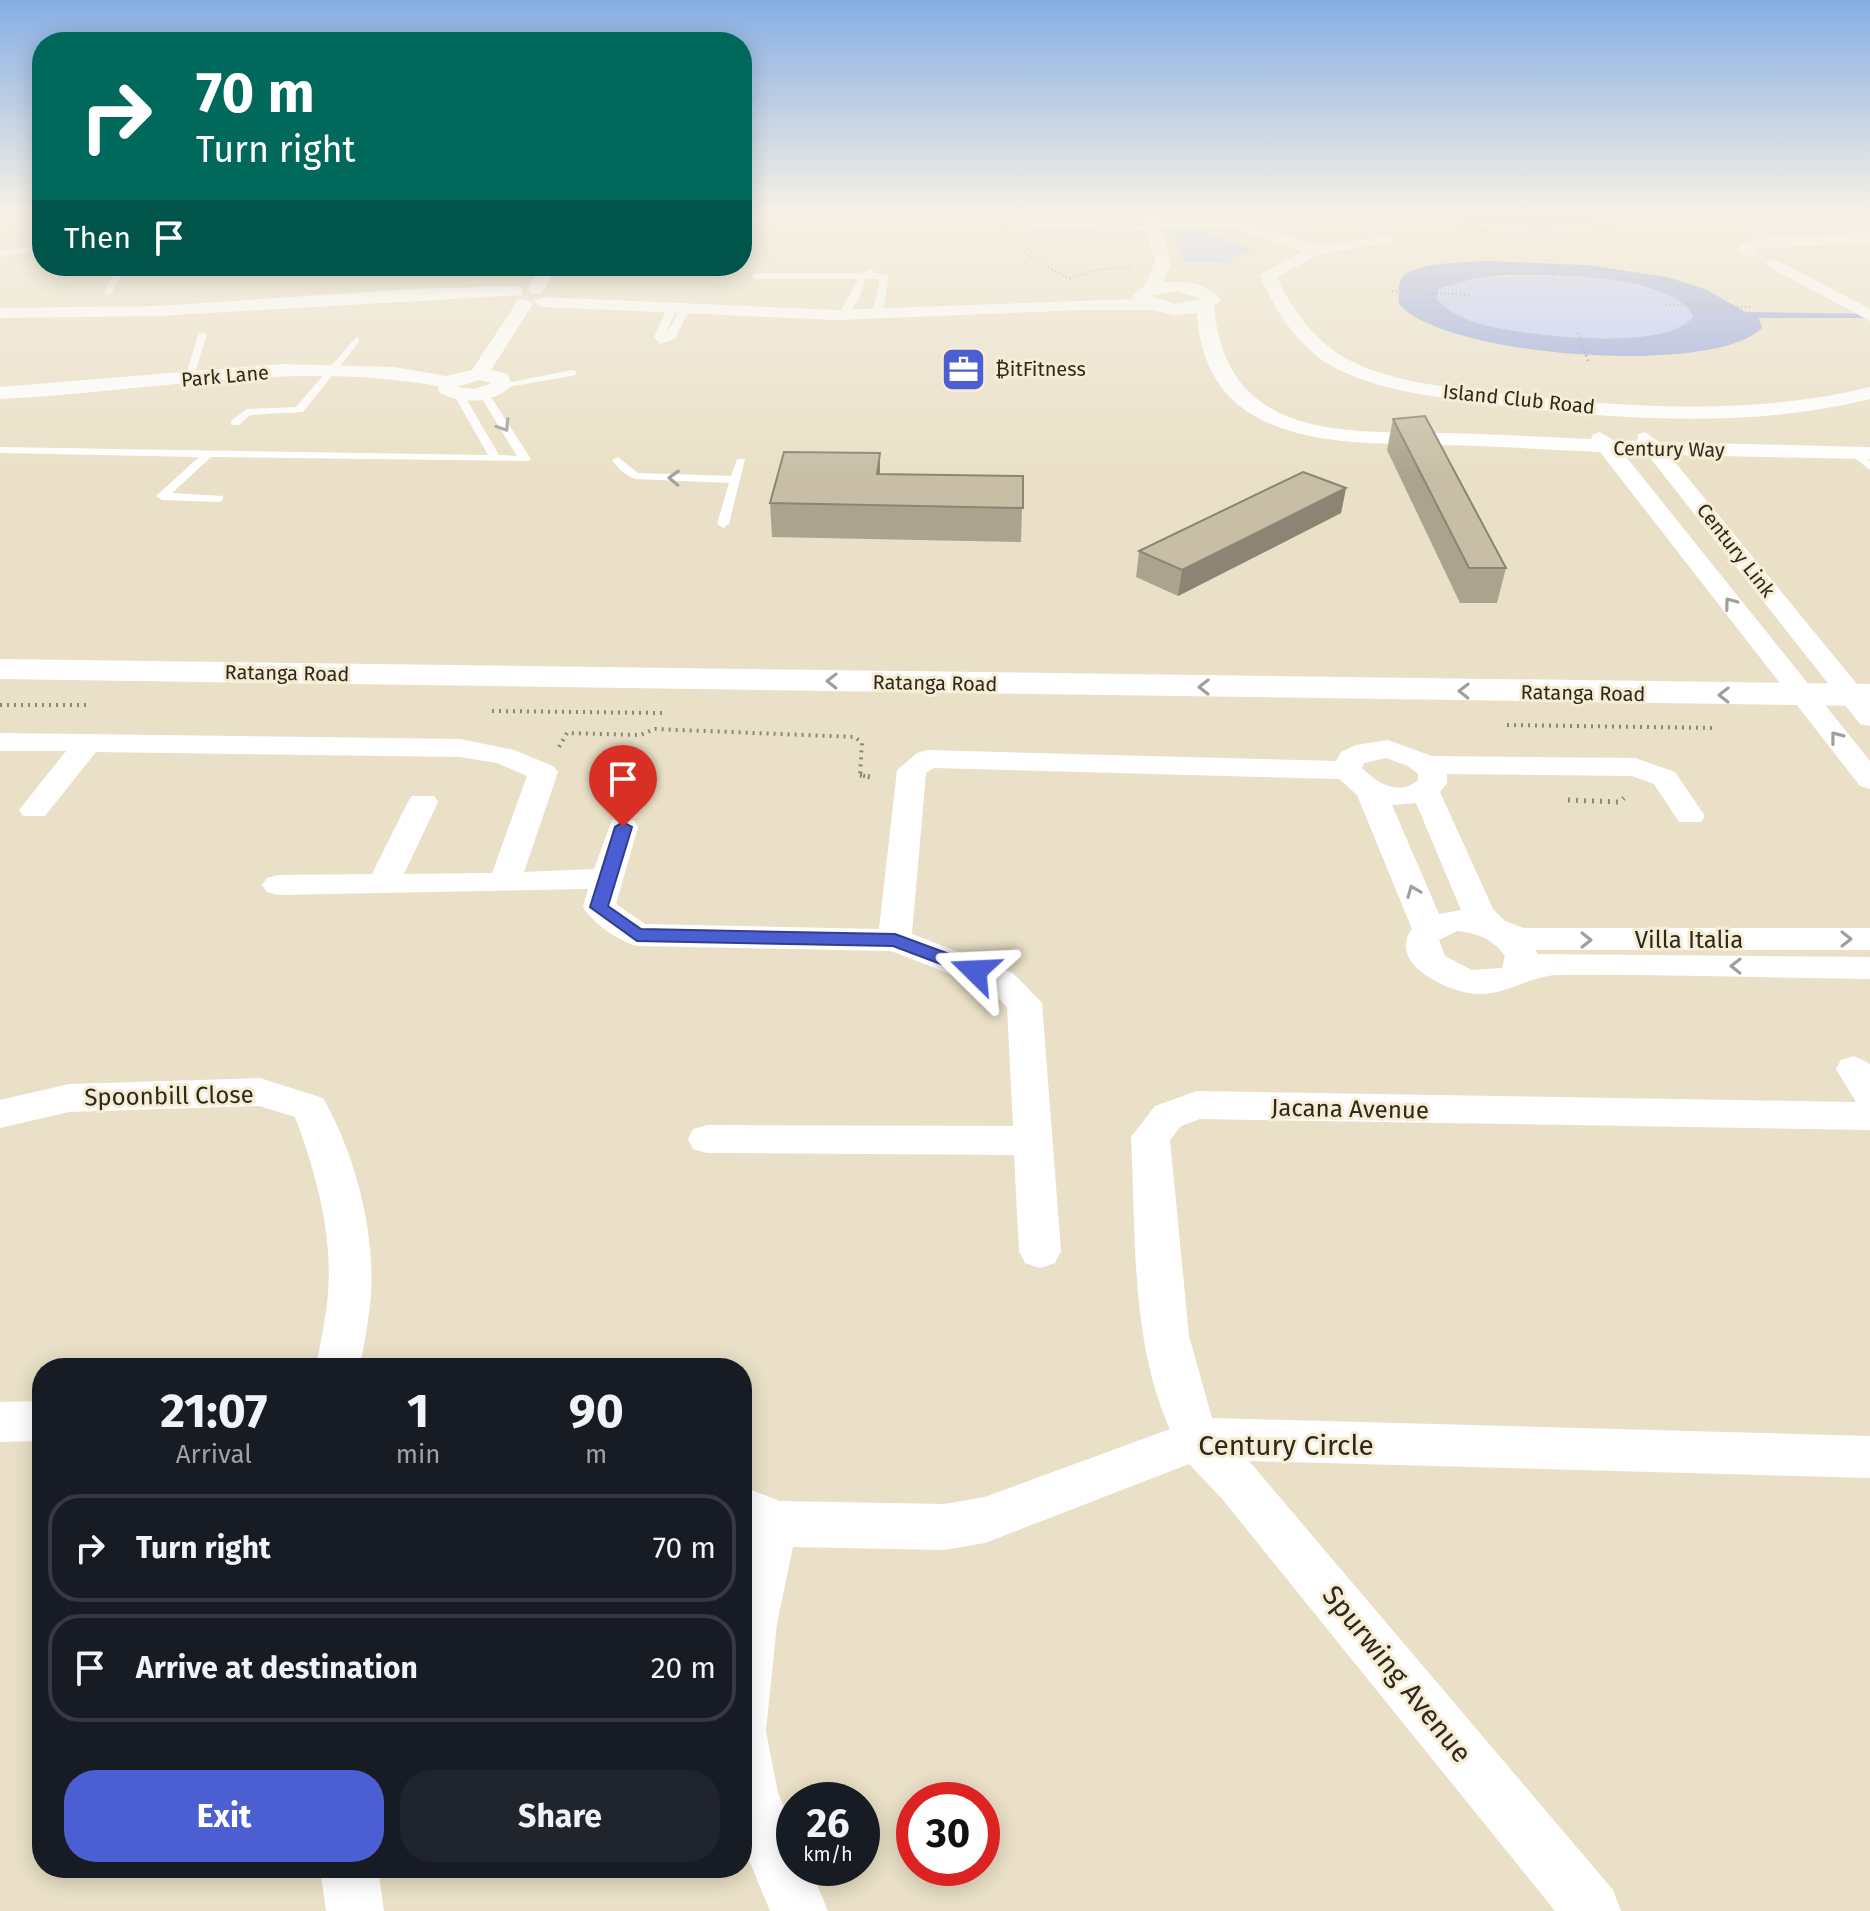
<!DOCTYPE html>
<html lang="en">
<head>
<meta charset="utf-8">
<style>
	body { margin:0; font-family:"Fira Sans",sans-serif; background:#20242c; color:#f1f3f6; height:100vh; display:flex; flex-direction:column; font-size:30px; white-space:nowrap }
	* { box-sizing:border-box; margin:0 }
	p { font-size:26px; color:#9ea1a6 }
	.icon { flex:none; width:44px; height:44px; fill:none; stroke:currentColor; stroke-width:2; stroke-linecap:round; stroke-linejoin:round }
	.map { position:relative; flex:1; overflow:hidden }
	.panel { position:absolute; left:32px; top:1358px; width:720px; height:520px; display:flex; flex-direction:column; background:#171b24; border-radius:32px; box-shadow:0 4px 20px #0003 }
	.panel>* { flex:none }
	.top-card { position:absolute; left:32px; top:32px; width:720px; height:244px; border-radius:32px; box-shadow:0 4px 20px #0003; background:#00695c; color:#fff; overflow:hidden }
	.speed { position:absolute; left:776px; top:1782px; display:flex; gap:16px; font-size:40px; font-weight:700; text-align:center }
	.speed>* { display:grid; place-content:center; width:104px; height:104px; border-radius:50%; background:#171b24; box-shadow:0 4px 20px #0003; line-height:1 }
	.speed small { font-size:20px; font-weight:400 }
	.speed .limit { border:12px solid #d22; background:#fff; color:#111 }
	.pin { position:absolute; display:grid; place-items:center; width:68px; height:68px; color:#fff; margin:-82px -34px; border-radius:50% 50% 50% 0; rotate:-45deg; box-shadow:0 0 8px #0007 }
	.pin .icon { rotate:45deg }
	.me { position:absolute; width:88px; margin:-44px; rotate:291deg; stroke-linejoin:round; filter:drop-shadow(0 0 6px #0008) }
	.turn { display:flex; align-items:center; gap:28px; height:168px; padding:0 32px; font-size:36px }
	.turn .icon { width:104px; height:104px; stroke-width:2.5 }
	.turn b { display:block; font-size:56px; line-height:68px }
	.then { display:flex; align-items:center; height:76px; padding:0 32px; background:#0003; gap:16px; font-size:30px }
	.eta { display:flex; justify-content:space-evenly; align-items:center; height:136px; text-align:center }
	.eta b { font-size:48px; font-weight:700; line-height:56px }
	.action { display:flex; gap:16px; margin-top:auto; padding:16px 32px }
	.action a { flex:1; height:92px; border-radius:32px; background:#4b5fd3; color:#fff; font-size:32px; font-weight:700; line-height:92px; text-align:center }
	.action a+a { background:#20242c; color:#f1f3f6 }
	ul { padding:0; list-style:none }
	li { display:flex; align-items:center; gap:24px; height:108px; margin:0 16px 12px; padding:0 16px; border:4px solid #363941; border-radius:32px }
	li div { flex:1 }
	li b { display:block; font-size:30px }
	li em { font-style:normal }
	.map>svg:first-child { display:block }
</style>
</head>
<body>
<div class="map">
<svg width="1870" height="1911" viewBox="0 0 1870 1911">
	<rect width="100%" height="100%" fill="#eae0c7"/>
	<g fill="#b8c8fe">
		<path d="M 1172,229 L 1209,234 L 1255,250 L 1232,258 L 1231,263 L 1184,262 Z"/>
		<path d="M 1540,275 C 1579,277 1672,277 1693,316 C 1670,354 1513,335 1474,322 C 1459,317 1448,310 1437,300 L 1438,289 L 1477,278 Z"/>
	</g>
	<g fill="#94a5dd" fill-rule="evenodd">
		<path d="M 1404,208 L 1620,208 C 1591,238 1443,221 1404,208 Z"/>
		<path d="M 1488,261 L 1587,265 L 1667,277 L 1705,289 L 1746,312 L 1870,314 L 1870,318 L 1759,318 L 1762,328 C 1715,377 1443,357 1399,304 C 1399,297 1398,286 1401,279 C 1410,262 1470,262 1488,261 ZM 1507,275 C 1551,275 1670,273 1693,316 C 1670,354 1513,335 1474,322 C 1459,317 1448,310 1437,300 L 1438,289 L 1477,278 Z"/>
	</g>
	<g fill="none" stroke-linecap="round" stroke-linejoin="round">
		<g stroke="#8e8776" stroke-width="2" stroke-dasharray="1 3" stroke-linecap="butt">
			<path d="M 903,208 L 941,221 L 1000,225 C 1014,250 1045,267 1071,279"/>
			<path d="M 1390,208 C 1474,234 1580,255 1660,208"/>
			<path d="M 1547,260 L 1555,281"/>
			<path d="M 1070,278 L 1102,269 L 1130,267"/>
			<path d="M 1392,291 L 1469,295"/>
			<path d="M 1665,305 L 1751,307"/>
			<path d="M 1578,333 L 1587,357"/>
		</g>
		<path stroke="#8e8776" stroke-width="3" stroke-dasharray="1 4" stroke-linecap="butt" d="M 1586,355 L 1588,361"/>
		<g stroke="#8e8776" stroke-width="4" stroke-dasharray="2 5" stroke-linecap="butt">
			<path d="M 0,705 L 86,705"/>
			<path d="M 492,711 L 662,713"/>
			<path d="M 1507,725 L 1717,728"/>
			<path d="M 559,747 L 567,733 L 640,735 L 655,729 L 855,737 L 862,743 L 860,775 L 869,777"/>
		</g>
		<g stroke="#8e8776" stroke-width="5" stroke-dasharray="2 6" stroke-linecap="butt">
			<path d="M 860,775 L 875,778"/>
			<path d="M 1568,800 L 1619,802 L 1624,798"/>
		</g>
		<g fill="#fff" fill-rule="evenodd">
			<path d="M 1034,223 L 1152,226 L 1156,228 L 1152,230 L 1031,227 Z"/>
			<path d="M 42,246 L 42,250 L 0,256 L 0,250 Z"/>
			<path d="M 104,266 L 115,266 L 123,271 L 112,292 L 108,295 L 104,292 L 114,272 Z"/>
			<path d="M 291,266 L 324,266 L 240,276 L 236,273 Z"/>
			<path d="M 872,269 L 875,273 L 889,276 L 882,315 L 877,318 L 872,315 L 880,279 L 866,279 L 858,301 L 843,319 L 838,316 L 858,279 L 756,279 L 752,276 L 756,273 L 862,273 Z"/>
			<path d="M 671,308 L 676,311 L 664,337 L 680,310 L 688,312 L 675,339 L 660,344 L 654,337 L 666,311 Z"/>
			<path d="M 199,332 L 207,334 L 193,379 L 184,381 Z"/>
			<path d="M 356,337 L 359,338 L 359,342 L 303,412 L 250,415 L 239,425 L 231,425 L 231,421 L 247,409 L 296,407 Z"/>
			<path d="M 572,370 L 576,371 L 576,375 L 502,388 L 497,385 Z"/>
			<path d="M 484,391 L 489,394 L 531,459 L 529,461 L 211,457 L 172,493 L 223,496 L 223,500 L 219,502 L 162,500 L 156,496 L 199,457 L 0,453 L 0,447 L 488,455 L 454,395 L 459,392 L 464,395 L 499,455 L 517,456 L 479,394 Z"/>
			<path d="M 1850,450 L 1858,450 L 1870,461 L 1870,470 L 1850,454 Z"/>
			<path d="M 618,457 L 638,473 L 731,476 L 737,459 L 745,459 L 729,524 L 723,528 L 717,524 L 729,483 L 636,479 C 625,476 619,469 612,460 Z"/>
		</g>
		<g fill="#fff" fill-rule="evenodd">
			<path d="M 0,208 L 16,208 L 0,214 Z"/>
			<path d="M 804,208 L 847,208 L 840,212 L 742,226 L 742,216 Z"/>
			<path d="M 1140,208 L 1154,208 L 1157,218 L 1238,220 L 1317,245 L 1393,236 L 1393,242 L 1320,254 L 1277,277 C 1291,309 1316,342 1347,359 C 1390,382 1446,387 1494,393 C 1618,407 1749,417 1870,387 L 1870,399 C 1747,430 1614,419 1489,404 C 1437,397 1376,391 1330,365 C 1299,347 1273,308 1260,275 L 1302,251 L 1237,229 L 1160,227 L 1171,262 L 1163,282 C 1184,280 1207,283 1221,300 L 1214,306 C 1226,440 1340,431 1444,433 C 1493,434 1542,437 1591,439 L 1593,434 L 1600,432 L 1613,440 L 1637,441 L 1638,434 L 1645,432 L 1659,442 L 1870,447 L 1870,459 L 1669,455 L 1870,700 L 1870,726 L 1860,724 L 1647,454 L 1623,453 L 1870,761 L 1870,789 L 1860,786 L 1600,452 C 1548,450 1495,446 1442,445 C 1340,443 1205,449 1197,313 L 1175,315 L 1151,310 L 1083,310 L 836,320 L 543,307 L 534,302 L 543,297 L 836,310 L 1134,299 L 1132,296 L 1145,285 L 1155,262 ZM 1175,291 L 1202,299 L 1175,304 L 1150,296 Z"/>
			<path d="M 1870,232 L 1870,242 L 1756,249 L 1755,256 L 1743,256 L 1738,247 L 1753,239 Z"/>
			<path d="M 1773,258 L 1870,309 L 1870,321 L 1767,266 L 1765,263 Z"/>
			<path d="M 541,266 L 557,266 L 542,293 L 530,293 L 528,289 Z"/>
			<path d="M 516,286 L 522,287 L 522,295 L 158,316 L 0,318 L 0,308 L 158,306 L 410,289 Z"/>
			<path d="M 524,299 L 533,304 L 491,370 L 508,374 L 512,385 C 495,404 460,405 439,392 L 438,386 C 292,360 146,392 0,399 L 0,387 L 282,364 L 394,367 L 446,376 L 472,370 L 518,300 ZM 479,380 L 492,383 L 474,389 L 457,387 Z"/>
			<path d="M 0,733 L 460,739 L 514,750 L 553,766 L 558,772 L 524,872 L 594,869 L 612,820 L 634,820 L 638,827 L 616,904 L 645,924 L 879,929 L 897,770 L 917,753 L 927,750 L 1336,761 L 1341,752 L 1356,745 L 1388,740 L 1432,756 L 1635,758 L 1675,772 L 1705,816 L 1701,822 L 1679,822 L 1654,784 L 1632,776 L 1447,774 L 1447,783 L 1440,792 L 1493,909 L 1505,921 L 1524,928 L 1870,928 L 1870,950 L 1535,950 L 1538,954 L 1870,957 L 1870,979 C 1766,978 1662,974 1558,975 C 1527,976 1502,999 1469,993 C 1443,989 1387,962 1412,929 L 1357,795 L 1339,779 L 934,768 L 926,773 L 912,934 L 1013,973 L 1042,1003 L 1061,1251 L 1055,1263 L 1040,1268 L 1025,1263 L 1019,1251 L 1014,1155 L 707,1153 L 693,1149 L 688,1139 L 693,1129 L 707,1125 L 1013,1126 L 1007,1007 L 989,989 L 891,951 L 637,946 C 618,941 593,923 583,907 L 588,889 L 278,895 L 267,892 L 262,885 L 267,878 L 278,875 L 372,874 L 408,802 L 412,796 L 434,796 L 438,802 L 404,874 L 492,873 L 527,776 L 497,763 L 460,757 L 96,752 L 45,816 L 23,816 L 19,810 L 66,751 L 0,751 ZM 1386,758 L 1408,766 L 1418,774 L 1418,780 C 1399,797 1377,783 1362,768 L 1364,763 ZM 1416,803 L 1461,910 L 1439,914 L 1392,805 ZM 1457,931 C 1477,933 1493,939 1505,956 L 1502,968 L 1472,970 L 1445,956 L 1439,940 Z"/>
			<path d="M 1854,1056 L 1870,1064 L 1870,1130 L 1200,1119 L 1181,1126 L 1170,1140 L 1189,1336 L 1212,1418 L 1870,1436 L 1870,1478 L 1249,1461 L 1613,1890 L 1621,1911 L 1555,1911 L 1223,1500 L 1189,1464 L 985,1543 L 944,1550 L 793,1547 L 777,1623 L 766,1731 L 778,1793 L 794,1831 L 794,1868 L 810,1868 L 828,1911 L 770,1911 L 742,1843 L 742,1554 L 748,1535 L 742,1532 L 742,1486 L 779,1501 L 944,1504 L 985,1497 L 1170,1429 C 1130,1341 1136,1231 1131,1137 L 1155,1106 L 1197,1091 L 1856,1102 L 1836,1069 L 1841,1060 Z"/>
			<path d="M 260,1078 L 323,1098 C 355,1154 375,1230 371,1295 C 369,1319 364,1344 360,1368 L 316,1368 C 320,1343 326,1319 328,1294 C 333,1234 316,1173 295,1117 L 259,1106 L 69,1112 L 0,1128 L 0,1100 L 69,1084 Z"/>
			<path d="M 42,1401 L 42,1441 L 0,1442 L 0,1402 Z"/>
			<path d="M 320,1868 L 378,1868 L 384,1911 L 326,1911 Z"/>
		</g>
		<path fill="#fff" fill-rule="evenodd" d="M 0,659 L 1870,684 L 1870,706 L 0,679 Z"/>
	</g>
	<g fill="#aca38f">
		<path d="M 1393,419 L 1506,568 L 1497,603 L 1460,603 L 1387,450 Z"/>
		<path d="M 880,474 L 1023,476 L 1021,542 L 772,537 L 770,503 Z"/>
		<path d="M 1346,488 L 1341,513 L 1178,596 L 1136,577 L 1139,551 Z"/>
	</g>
	<g fill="#8c8574">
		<path d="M 880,453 L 880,486 L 877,506 L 877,474 Z"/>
		<path d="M 1346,488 L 1341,513 L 1178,596 L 1182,570 Z"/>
	</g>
	<g fill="#c8bea6" stroke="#8c8574" stroke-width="2">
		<path d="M 1425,416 L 1506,568 L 1469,568 L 1393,419 Z"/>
		<path d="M 784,452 L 880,453 L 877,474 L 1023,476 L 1023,508 L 770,503 Z"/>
		<path d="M 1303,472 L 1346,488 L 1182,570 L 1139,551 Z"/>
	</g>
	<defs><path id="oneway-chevron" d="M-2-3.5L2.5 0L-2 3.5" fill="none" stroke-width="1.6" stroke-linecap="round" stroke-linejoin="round" transform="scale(2)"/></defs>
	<g stroke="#a09f9a">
		<use href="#oneway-chevron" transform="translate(504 426) rotate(58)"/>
		<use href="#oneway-chevron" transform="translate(674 478) rotate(-178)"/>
		<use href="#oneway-chevron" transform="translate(1730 603) rotate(-127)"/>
		<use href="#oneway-chevron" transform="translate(832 681) rotate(-179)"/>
		<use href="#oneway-chevron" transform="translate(1204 687) rotate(-179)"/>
		<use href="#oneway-chevron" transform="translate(1464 691) rotate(-179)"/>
		<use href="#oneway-chevron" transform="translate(1724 695) rotate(-179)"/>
		<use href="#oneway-chevron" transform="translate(1836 737) rotate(-128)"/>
		<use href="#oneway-chevron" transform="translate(1413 891) rotate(-112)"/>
		<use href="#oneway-chevron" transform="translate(1846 939)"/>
		<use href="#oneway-chevron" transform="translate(1586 940)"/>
		<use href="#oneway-chevron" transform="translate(1736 966) rotate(-179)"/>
	</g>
	<linearGradient id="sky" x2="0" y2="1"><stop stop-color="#86aee4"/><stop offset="0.44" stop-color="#f6f1e6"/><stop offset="1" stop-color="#f6f1e6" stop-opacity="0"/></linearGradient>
	<rect width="1870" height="476" fill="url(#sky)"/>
	<path fill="#4b5fd3" stroke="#313e89" stroke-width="2" d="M 623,822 L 632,827 L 608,906 L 641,929 L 895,934 L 982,966 L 984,971 L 975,977 L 893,946 L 637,941 L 590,907 L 615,827 Z"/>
	<defs>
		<symbol id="office-square" viewBox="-11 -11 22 22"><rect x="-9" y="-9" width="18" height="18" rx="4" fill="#4b5fd3" stroke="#f7edd4"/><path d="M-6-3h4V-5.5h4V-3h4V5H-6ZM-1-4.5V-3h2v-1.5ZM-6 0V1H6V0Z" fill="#fff"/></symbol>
	</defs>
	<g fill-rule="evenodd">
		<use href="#office-square" x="938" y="344" width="51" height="51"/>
	</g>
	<g text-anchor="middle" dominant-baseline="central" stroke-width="6" stroke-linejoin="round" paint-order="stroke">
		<g font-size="20" fill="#2d291f" stroke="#f7edd4" text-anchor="start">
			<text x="995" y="369">₿itFitness</text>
		</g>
		<g font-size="20" fill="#2d291f" stroke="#f7edd4">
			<text transform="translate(225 376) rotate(-5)">Park Lane</text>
			<text transform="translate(1519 399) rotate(6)">Island Club Road</text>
			<text transform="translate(1669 449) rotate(1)">Century Way</text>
			<text transform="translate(1736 550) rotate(52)">Century Link</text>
			<text transform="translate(287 673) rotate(1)">Ratanga Road</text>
			<text transform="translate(935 683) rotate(1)">Ratanga Road</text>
			<text transform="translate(1583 693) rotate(1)">Ratanga Road</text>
		</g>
		<g font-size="24" fill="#2d291f" stroke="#f7edd4">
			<text x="1689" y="940">Villa Italia</text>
			<text transform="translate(169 1096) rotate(-1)">Spoonbill Close</text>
			<text transform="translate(1350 1109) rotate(1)">Jacana Avenue</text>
		</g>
		<g font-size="28" fill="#2d291f" stroke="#f7edd4">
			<text x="1286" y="1445">Century Circle</text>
			<text transform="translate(1397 1674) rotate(51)">Spurwing Avenue</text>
		</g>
	</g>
</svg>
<div class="speed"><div>26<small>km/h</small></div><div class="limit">30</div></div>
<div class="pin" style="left:623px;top:827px;background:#d93025"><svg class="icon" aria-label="arrive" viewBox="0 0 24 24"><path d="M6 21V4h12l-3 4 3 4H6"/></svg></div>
<svg class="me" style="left:975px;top:971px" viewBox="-20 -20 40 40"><path d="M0-17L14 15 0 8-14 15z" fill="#4b5fd3" stroke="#fff" stroke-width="4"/></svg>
<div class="top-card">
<div class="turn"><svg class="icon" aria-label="right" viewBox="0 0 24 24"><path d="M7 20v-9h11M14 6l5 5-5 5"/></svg><div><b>70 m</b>Turn right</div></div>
<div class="then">Then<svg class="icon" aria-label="arrive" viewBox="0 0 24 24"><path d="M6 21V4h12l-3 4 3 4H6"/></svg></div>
</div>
<section class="panel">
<div class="eta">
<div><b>21:07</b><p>Arrival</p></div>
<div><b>1</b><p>min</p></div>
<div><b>90</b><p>m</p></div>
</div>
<ul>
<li><svg class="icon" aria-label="right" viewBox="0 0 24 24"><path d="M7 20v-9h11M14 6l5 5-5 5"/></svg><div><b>Turn right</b></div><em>70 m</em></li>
<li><svg class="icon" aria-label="arrive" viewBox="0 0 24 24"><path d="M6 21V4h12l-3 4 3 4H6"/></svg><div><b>Arrive at destination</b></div><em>20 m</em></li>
</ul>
<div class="action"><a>Exit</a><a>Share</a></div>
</section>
</div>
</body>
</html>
